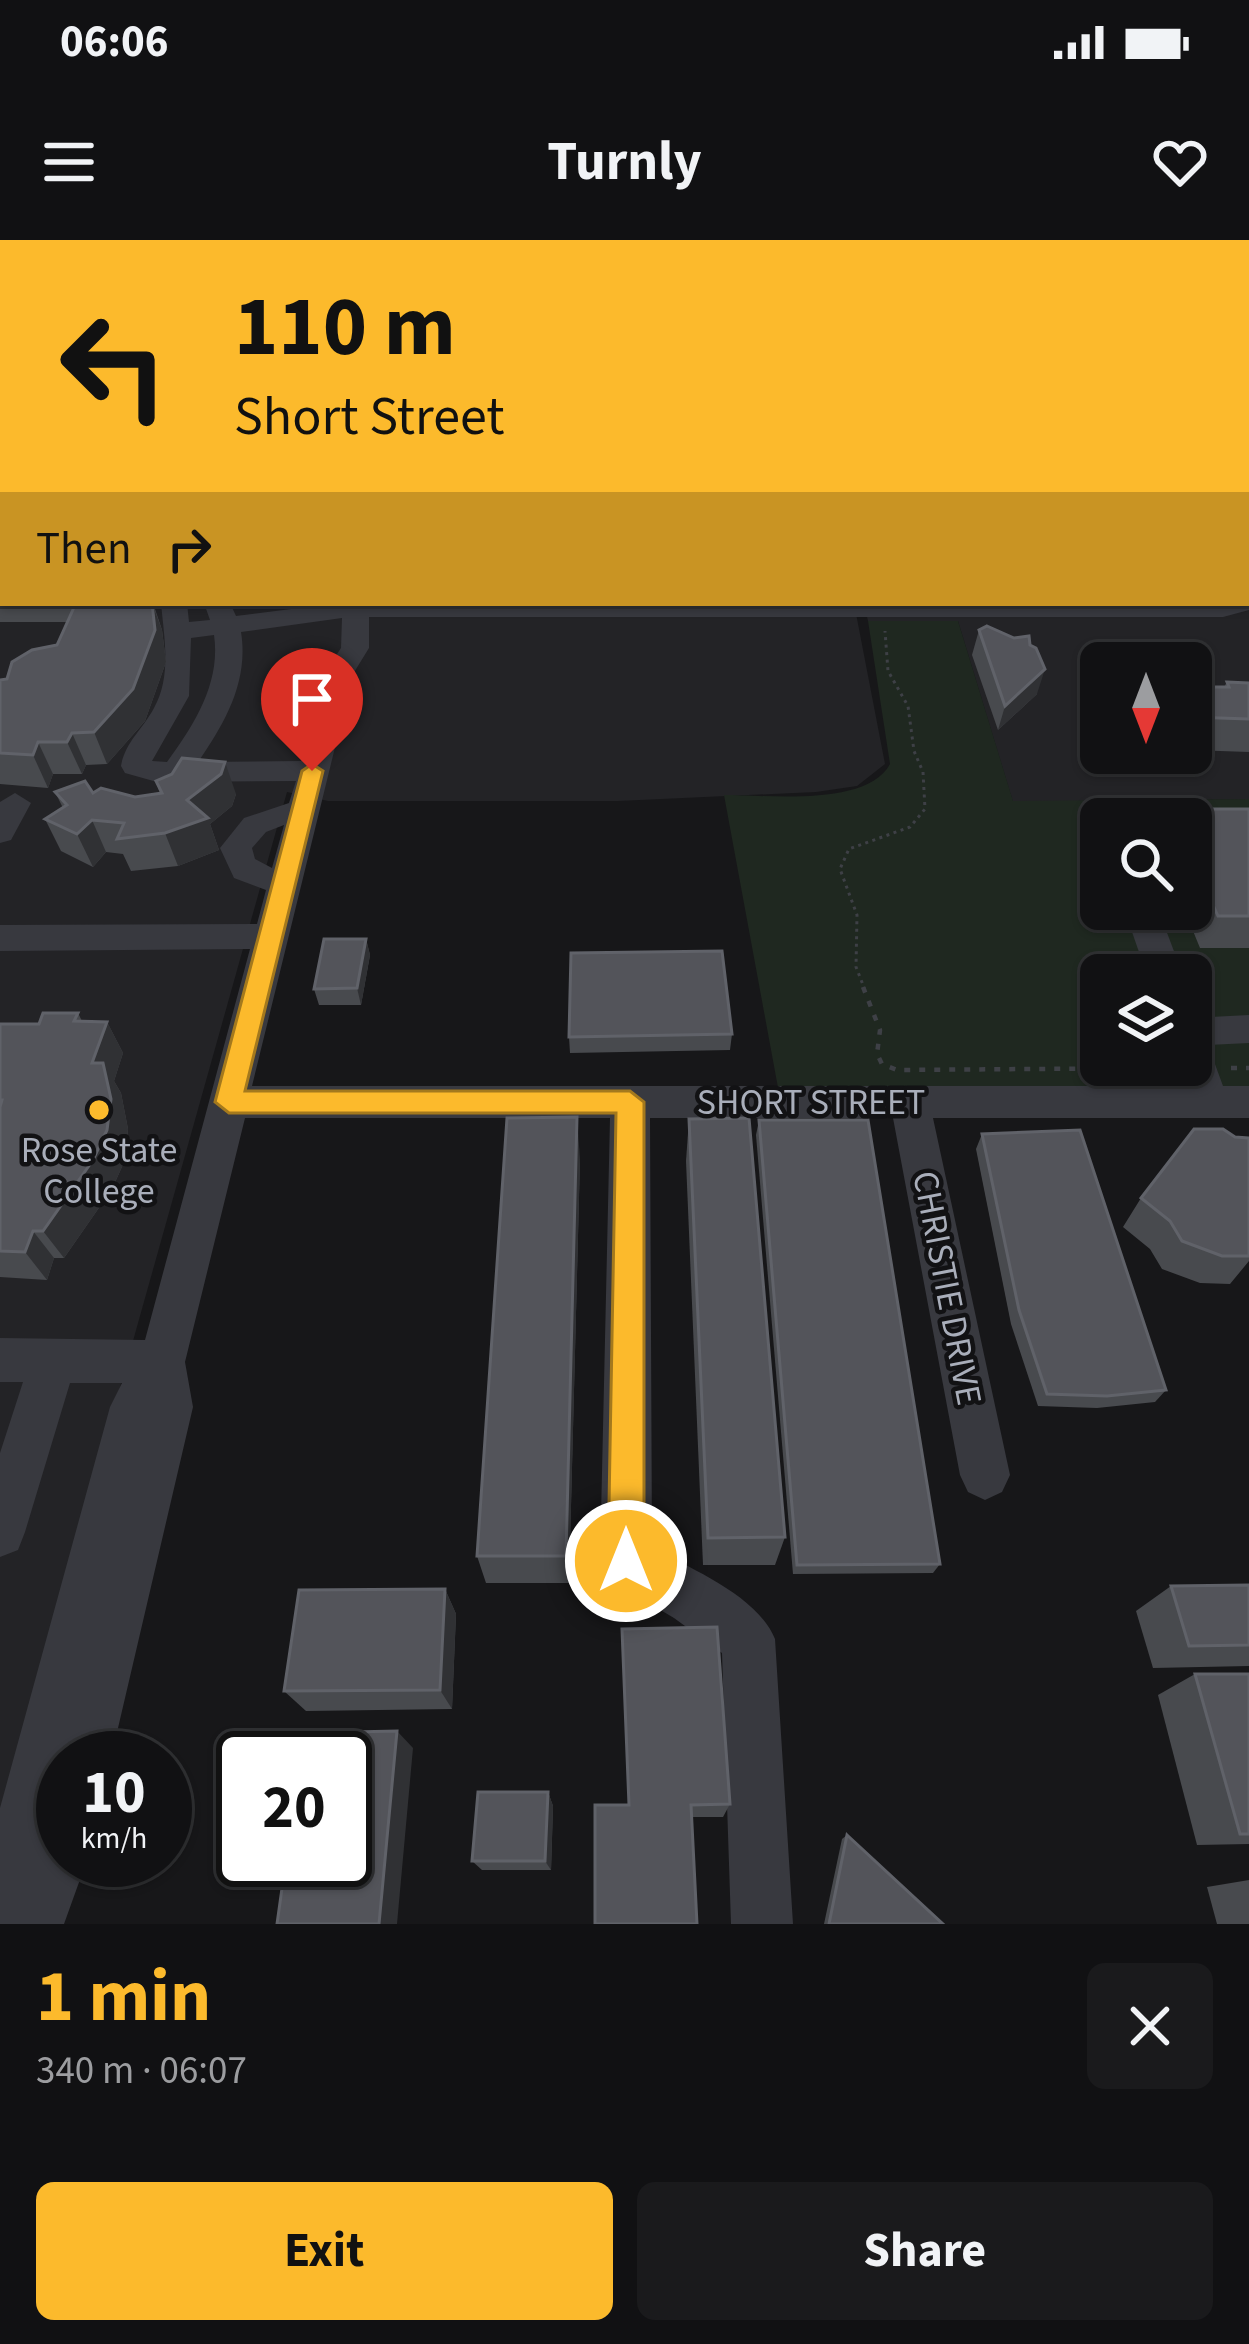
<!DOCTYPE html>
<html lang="en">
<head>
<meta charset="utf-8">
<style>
	body { margin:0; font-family:"Source Sans 3",sans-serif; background:#1a1a1c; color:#f1f3f6; height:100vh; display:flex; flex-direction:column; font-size:45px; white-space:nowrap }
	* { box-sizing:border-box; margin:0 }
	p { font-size:39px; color:#9c9da0 }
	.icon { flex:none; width:66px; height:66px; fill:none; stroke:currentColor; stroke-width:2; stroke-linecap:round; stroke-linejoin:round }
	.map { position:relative; height:1684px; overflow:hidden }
	.sheet { display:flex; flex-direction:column; background:#111113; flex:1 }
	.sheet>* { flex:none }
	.banner { position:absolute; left:0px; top:0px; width:1251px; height:366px; box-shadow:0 3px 9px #0004,0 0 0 3px #303133; background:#fcba2c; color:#111; overflow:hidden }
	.needle { width:78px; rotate:180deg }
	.buttons { position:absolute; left:1080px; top:402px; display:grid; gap:24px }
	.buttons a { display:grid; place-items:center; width:132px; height:132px; border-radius:18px; background:#111113; box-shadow:0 3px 9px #0004,0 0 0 3px #303133; font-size:60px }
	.speed { position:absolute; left:36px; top:1491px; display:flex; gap:24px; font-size:60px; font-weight:700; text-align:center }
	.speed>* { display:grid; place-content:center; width:156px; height:156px; border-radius:50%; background:#111113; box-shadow:0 3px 9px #0004,0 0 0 3px #303133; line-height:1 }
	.speed small { font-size:30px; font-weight:400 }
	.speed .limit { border:6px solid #111; border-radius:18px; background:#fff; color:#111 }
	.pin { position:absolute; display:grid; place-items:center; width:102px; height:102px; color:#fff; margin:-123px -51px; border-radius:50% 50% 50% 0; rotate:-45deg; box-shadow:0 0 12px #0007 }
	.pin .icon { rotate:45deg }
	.me { position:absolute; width:132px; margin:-66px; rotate:0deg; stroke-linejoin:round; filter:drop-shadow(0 0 9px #0008) }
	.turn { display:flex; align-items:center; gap:42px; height:252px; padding:0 36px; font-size:54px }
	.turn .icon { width:156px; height:156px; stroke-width:2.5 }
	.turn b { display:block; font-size:84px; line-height:102px }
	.then { display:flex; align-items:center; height:114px; padding:0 36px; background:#0003; gap:24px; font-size:45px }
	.round { display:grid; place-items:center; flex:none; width:126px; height:126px; border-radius:18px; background:#1a1a1c }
	.headline { display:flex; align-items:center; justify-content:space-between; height:204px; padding:0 36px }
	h1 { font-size:72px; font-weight:700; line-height:90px; color:#fcba2c }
	.primary-button { display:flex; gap:24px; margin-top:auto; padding:24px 36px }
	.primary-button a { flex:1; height:138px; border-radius:18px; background:#fcba2c; color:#111; font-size:48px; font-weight:700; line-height:138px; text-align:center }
	.primary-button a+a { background:#1a1a1c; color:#f1f3f6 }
	.status { display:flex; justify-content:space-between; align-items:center; height:84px; padding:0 60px; background:#111113; direction:ltr }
	.status svg { height:33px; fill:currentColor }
	header { display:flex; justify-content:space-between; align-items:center; height:156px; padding:0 36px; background:#111113; font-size:54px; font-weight:700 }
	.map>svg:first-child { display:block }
</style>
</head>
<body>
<div class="status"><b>06:06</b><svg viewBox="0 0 49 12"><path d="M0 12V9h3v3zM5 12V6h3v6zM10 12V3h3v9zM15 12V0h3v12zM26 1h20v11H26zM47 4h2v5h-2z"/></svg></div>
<header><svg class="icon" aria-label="menu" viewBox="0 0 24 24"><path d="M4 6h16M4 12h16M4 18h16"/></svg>Turnly<svg class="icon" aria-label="heart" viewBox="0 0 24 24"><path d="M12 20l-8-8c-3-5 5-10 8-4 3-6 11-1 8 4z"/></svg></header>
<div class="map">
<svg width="1249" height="1684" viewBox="0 0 1249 1684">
	<rect width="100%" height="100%" fill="#171719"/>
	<g fill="#232326" fill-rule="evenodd">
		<path d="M 13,0 L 252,3 L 3,3 L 3,363 L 854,363 L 885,524 L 857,546 L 816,552 L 618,561 L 328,561 L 287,552 L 0,1575 L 0,4 Z"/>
		<path d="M 1249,362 L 1249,559 L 1013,562 L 958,381 L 868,381 L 864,363 ZM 1101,423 L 1191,423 L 1191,513 L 1101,513 Z"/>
	</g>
	<path fill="#1f2820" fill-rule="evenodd" d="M 868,381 L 958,381 L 1013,561 L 1249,559 L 1249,848 L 779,853 L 724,555 C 768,555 867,567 890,524 ZM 1101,579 L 1191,579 L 1191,669 L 1101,669 ZM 1101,735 L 1191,735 L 1191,825 L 1101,825 Z"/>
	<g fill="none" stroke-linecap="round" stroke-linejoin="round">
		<path stroke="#2c363e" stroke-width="3" d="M 1033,0 L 1037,3"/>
		<path stroke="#3e4046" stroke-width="3" stroke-dasharray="3 4.5" stroke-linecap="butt" d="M 865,750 L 856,727 L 857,675 L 840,629 L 849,609 L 910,587 L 925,569 L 923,532 L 914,511 L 908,466 L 888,431 L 885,391"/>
		<g stroke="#3e4046" stroke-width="4.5" stroke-dasharray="6 9" stroke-linecap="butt">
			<path d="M 863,747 L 880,790 L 877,814 L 882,824 L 897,830 L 1166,828"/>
			<path d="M 1231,828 L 1249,828"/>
		</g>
		<g fill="#38393f" fill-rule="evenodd">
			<path d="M 271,0 L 293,0 L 295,3 L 273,3 Z"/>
			<path d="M 445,0 L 469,0 L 471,3 L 447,3 Z"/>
			<path d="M 1234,0 L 1249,0 L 1249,7 L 1248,3 Z"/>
			<rect x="0" y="232" width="3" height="14"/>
			<rect x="1248" y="262" width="1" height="14"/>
			<path d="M 1249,356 L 1249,370 L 1223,377 L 369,377 L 369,408 L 353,434 L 252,846 L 1184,846 L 1177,825 L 1191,825 L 1191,778 L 1249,775 L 1249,803 L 1208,805 L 1223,846 L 1249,846 L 1249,878 L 933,878 L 1010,1235 L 1002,1252 L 985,1260 L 968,1252 L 960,1235 L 893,878 L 650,878 L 652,1307 C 692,1330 757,1355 775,1399 L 793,1684 L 731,1684 L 722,1413 L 674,1378 L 608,1339 L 600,1321 L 610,878 L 245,878 L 185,1122 L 193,1167 L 111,1518 L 63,1518 L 57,1571 L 63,1569 L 63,1620 L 87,1620 L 64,1684 L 0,1684 L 0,1568 L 110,1167 L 122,1143 L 70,1143 L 25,1292 L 18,1310 L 0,1317 L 0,1213 L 23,1142 L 0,1142 L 0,1098 L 145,1100 L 250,709 L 0,711 L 0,685 L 257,684 L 266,650 L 234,638 L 220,608 L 244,578 L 289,563 L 296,541 L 157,542 L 125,533 L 121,526 C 125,502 143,489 154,468 C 172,436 164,397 161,363 L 187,363 L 189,382 L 210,380 L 204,363 L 230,363 L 236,376 L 338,363 L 1248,363 ZM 342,378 L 341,408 L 325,432 L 301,521 L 198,522 C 225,483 249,441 241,392 ZM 214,395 C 221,443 194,485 167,522 L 152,521 L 189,456 L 191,398 ZM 284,585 L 272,628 L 255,619 L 252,608 L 266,592 Z"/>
			<path d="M 15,553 L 31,563 L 11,600 L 0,603 L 0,562 Z"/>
			<path d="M 1249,568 L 1249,588 L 1191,589 L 1191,579 L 1113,579 L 1118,572 L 1129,569 Z"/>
			<path d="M 1124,669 L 1158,669 L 1183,735 L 1147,735 Z"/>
		</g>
		<g fill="#646770" fill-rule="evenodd">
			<path d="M 367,0 L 398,0 L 400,3 L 369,3 Z"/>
			<rect x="1248" y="307" width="1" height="23"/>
		</g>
	</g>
	<g fill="#484a4e">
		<path d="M 519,0 L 585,0 L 585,2 L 528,3 Z"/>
		<path d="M 678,0 L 963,0 L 963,3 L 671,3 Z"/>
		<path d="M 0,327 L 3,327 L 3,363 L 153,363 L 162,390 L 166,422 L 145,481 L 107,524 L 86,525 L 82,534 L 53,534 L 48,548 L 0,544 L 0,440 L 7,439 L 57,405 L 67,382 L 0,382 Z"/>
		<path d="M 979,390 L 1030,405 L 1037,454 L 998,490 L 972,415 Z"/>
		<path d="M 1227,442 L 1249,443 L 1249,512 L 1191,510 L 1191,447 L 1224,447 Z"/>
		<path d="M 1124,513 L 1178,513 L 1170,530 L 1129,524 Z"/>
		<path d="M 156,541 L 236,554 L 232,566 L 210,584 L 219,610 L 178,626 L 131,631 L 123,614 L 106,612 L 93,627 L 61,611 L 45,579 L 63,568 L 55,552 L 135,557 L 160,554 Z"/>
		<path d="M 1170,569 L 1249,569 L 1249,708 L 1200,708 L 1184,669 L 1191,669 L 1191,579 L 1165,579 Z"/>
		<path d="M 366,699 L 370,715 L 361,765 L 319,765 L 314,749 Z"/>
		<path d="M 78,773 L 82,781 L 107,782 L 123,813 L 114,841 L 121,853 L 128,889 L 125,920 L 112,949 L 64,1018 L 54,1018 L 47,1040 L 0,1037 L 0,784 L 39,784 Z"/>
		<path d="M 732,794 L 730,810 L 570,813 L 569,797 Z"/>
		<path d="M 689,879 L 785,1297 L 775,1325 L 703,1325 L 686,921 Z"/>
		<path d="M 759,880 L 940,1324 L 933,1333 L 793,1334 L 756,895 Z"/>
		<path d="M 982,894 L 1166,1150 L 1155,1162 L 1097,1168 L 1038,1166 L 1011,1084 L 976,909 Z"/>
		<path d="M 1235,897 L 1249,898 L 1249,1021 L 1230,1044 L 1200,1043 L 1162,1029 L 1150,1009 L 1123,987 L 1141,958 Z"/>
		<path d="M 580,919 L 569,1343 L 486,1343 L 477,1316 Z"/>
		<path d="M 1249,1345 L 1249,1426 L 1153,1428 L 1136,1371 L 1171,1346 Z"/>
		<path d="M 445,1349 L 456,1374 L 452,1469 L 306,1471 L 284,1451 Z"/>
		<path d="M 1195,1434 L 1249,1434 L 1249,1604 L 1197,1605 L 1158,1455 Z"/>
		<path d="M 548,1552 L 553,1566 L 551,1630 L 482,1630 L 472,1621 Z"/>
		<path d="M 730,1564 L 723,1577 L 691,1577 L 595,1565 Z"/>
		<path d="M 847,1595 L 943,1684 L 824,1684 L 842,1599 Z"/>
		<path d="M 1249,1640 L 1249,1684 L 1217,1684 L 1207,1647 Z"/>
	</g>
	<g fill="#303134">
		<path d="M 557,0 L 585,0 L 585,2 L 557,3 Z"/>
		<path d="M 834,0 L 855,0 L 855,3 L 827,3 Z"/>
		<path d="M 152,363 L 162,390 L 166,422 L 145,481 L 107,524 L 94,492 Z"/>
		<path d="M 1045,429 L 1037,454 L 998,490 L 1005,466 Z"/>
		<path d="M 72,493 L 86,525 L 82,534 L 67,502 Z"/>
		<path d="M 38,502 L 53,534 L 48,548 L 33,515 Z"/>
		<path d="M 225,522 L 236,554 L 232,566 L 210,584 L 219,610 L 178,626 L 165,593 L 187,560 Z"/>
		<path d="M 92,580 L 106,612 L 93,627 L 77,594 Z"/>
		<path d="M 366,699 L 370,715 L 361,765 L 357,748 Z"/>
		<path d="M 107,782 L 123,813 L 114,841 L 121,853 L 128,889 L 125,920 L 112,949 L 64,1018 L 43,991 L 92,823 Z"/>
		<path d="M 577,877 L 580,919 L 569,1343 L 566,1316 Z"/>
		<path d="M 33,991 L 54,1018 L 47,1040 L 25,1012 Z"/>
		<path d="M 445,1349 L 456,1374 L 452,1469 L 440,1450 Z"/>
		<path d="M 397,1491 L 413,1508 L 397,1684 L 379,1684 Z"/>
		<path d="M 548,1552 L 553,1566 L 551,1630 L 545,1621 Z"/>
	</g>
	<g fill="#53545a" stroke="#606269" stroke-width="3">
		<path d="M 678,0 L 834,0 L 827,3 L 671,3 Z"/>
		<path d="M 892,0 L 959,0 L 953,3 L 903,3 Z"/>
		<rect x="0" y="327" width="3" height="31"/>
		<path d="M 76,363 L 152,363 L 155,390 L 133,449 L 94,492 L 72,493 L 67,502 L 38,502 L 33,515 L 0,513 L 0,440 L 7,439 L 12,422 L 32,410 L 57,405 Z"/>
		<path d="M 987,386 L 1014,398 L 1029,396 L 1030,405 L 1036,408 L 1045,429 L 1005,466 L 979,390 Z"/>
		<path d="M 1227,442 L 1249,443 L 1249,479 L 1191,477 L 1191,447 L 1229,447 Z"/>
		<path d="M 182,518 L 225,522 L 221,534 L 187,560 L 208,578 L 165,593 L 117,599 L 124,583 L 92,580 L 77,594 L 45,579 L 67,565 L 55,552 L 85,541 L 93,553 L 101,548 L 135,557 L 162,553 L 156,541 L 172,534 Z"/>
		<path d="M 1170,569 L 1249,569 L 1249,676 L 1218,676 L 1191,616 L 1191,579 L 1174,579 Z"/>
		<path d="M 324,699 L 366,699 L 357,748 L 314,749 Z"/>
		<path d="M 722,711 L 732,794 L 569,797 L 571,713 Z"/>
		<path d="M 43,773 L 78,773 L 74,781 L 107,782 L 92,823 L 103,823 L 111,859 L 107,890 L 93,920 L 43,991 L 33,991 L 25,1012 L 0,1011 L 0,867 L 2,860 L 0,860 L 0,784 L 39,784 Z"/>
		<path d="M 577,877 L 566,1316 L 477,1316 L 507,878 Z"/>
		<path d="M 749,878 L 785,1297 L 708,1298 L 689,879 Z"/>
		<path d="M 759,880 L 868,880 L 940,1324 L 797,1325 Z"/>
		<path d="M 1194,889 L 1223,889 L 1235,897 L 1249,898 L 1249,1016 L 1222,1016 L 1182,1001 L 1170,981 L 1141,958 Z"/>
		<path d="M 1080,890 L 1166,1150 L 1107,1156 L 1047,1154 L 1019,1070 L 982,894 Z"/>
		<path d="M 1249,1345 L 1249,1405 L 1189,1406 L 1171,1346 Z"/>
		<path d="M 445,1349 L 440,1450 L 284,1451 L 299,1350 Z"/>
		<path d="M 717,1387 L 730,1564 L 691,1565 L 697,1684 L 595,1684 L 595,1565 L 629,1565 L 622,1389 Z"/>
		<path d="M 1195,1434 L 1249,1434 L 1249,1594 L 1240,1594 Z"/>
		<path d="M 397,1491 L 379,1684 L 277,1684 L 286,1620 L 345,1620 L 345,1518 L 300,1518 L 304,1493 Z"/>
		<path d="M 478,1552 L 548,1552 L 545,1621 L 472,1621 Z"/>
		<path d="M 847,1595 L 943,1684 L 829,1684 Z"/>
	</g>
	<path fill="#fcba2c" stroke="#a4791d" stroke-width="3" d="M 312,524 L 323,531 L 245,851 L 630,851 L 644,862 L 644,1321 L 639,1333 L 626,1339 L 613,1333 L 608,1321 L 616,873 L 229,873 L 215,862 L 302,531 Z"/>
	<circle fill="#fcba2c" stroke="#121214" stroke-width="4.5" cx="99" cy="870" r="12"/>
	<g text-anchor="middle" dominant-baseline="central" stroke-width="9" stroke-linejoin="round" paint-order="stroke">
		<g font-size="36" fill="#a9aeba" stroke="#121214">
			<text x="811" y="862">SHORT STREET</text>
			<text transform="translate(947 1048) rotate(79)">CHRISTIE DRIVE</text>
		</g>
		<g font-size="36" fill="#a9aeba" stroke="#121214">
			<text x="99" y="910">Rose State<tspan x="99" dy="41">College</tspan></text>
		</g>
	</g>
</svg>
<div class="buttons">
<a><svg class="needle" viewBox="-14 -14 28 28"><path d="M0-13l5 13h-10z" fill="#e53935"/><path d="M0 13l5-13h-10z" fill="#9c9da0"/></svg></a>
<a><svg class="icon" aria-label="search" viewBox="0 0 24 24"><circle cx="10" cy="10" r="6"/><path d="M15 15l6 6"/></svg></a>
<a><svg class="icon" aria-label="layers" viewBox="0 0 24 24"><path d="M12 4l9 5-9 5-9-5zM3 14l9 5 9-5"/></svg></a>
</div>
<div class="speed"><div>10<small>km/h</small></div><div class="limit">20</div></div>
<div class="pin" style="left:312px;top:531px;background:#d93025"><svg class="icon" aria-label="arrive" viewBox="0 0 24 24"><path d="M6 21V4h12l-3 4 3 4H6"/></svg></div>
<svg class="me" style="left:626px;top:1321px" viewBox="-20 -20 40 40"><circle r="17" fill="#fcba2c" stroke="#fff" stroke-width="3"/><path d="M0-11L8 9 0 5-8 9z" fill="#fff"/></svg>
<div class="banner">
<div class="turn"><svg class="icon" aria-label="left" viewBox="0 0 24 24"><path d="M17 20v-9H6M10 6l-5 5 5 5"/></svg><div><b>110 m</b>Short Street</div></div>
<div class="then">Then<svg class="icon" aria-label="right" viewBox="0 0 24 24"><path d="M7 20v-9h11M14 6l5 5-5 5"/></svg></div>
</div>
</div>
<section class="sheet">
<div class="headline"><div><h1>1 min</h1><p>340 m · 06:07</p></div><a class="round"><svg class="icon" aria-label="close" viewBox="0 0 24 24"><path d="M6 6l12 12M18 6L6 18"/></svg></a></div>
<div class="primary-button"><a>Exit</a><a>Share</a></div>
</section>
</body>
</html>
